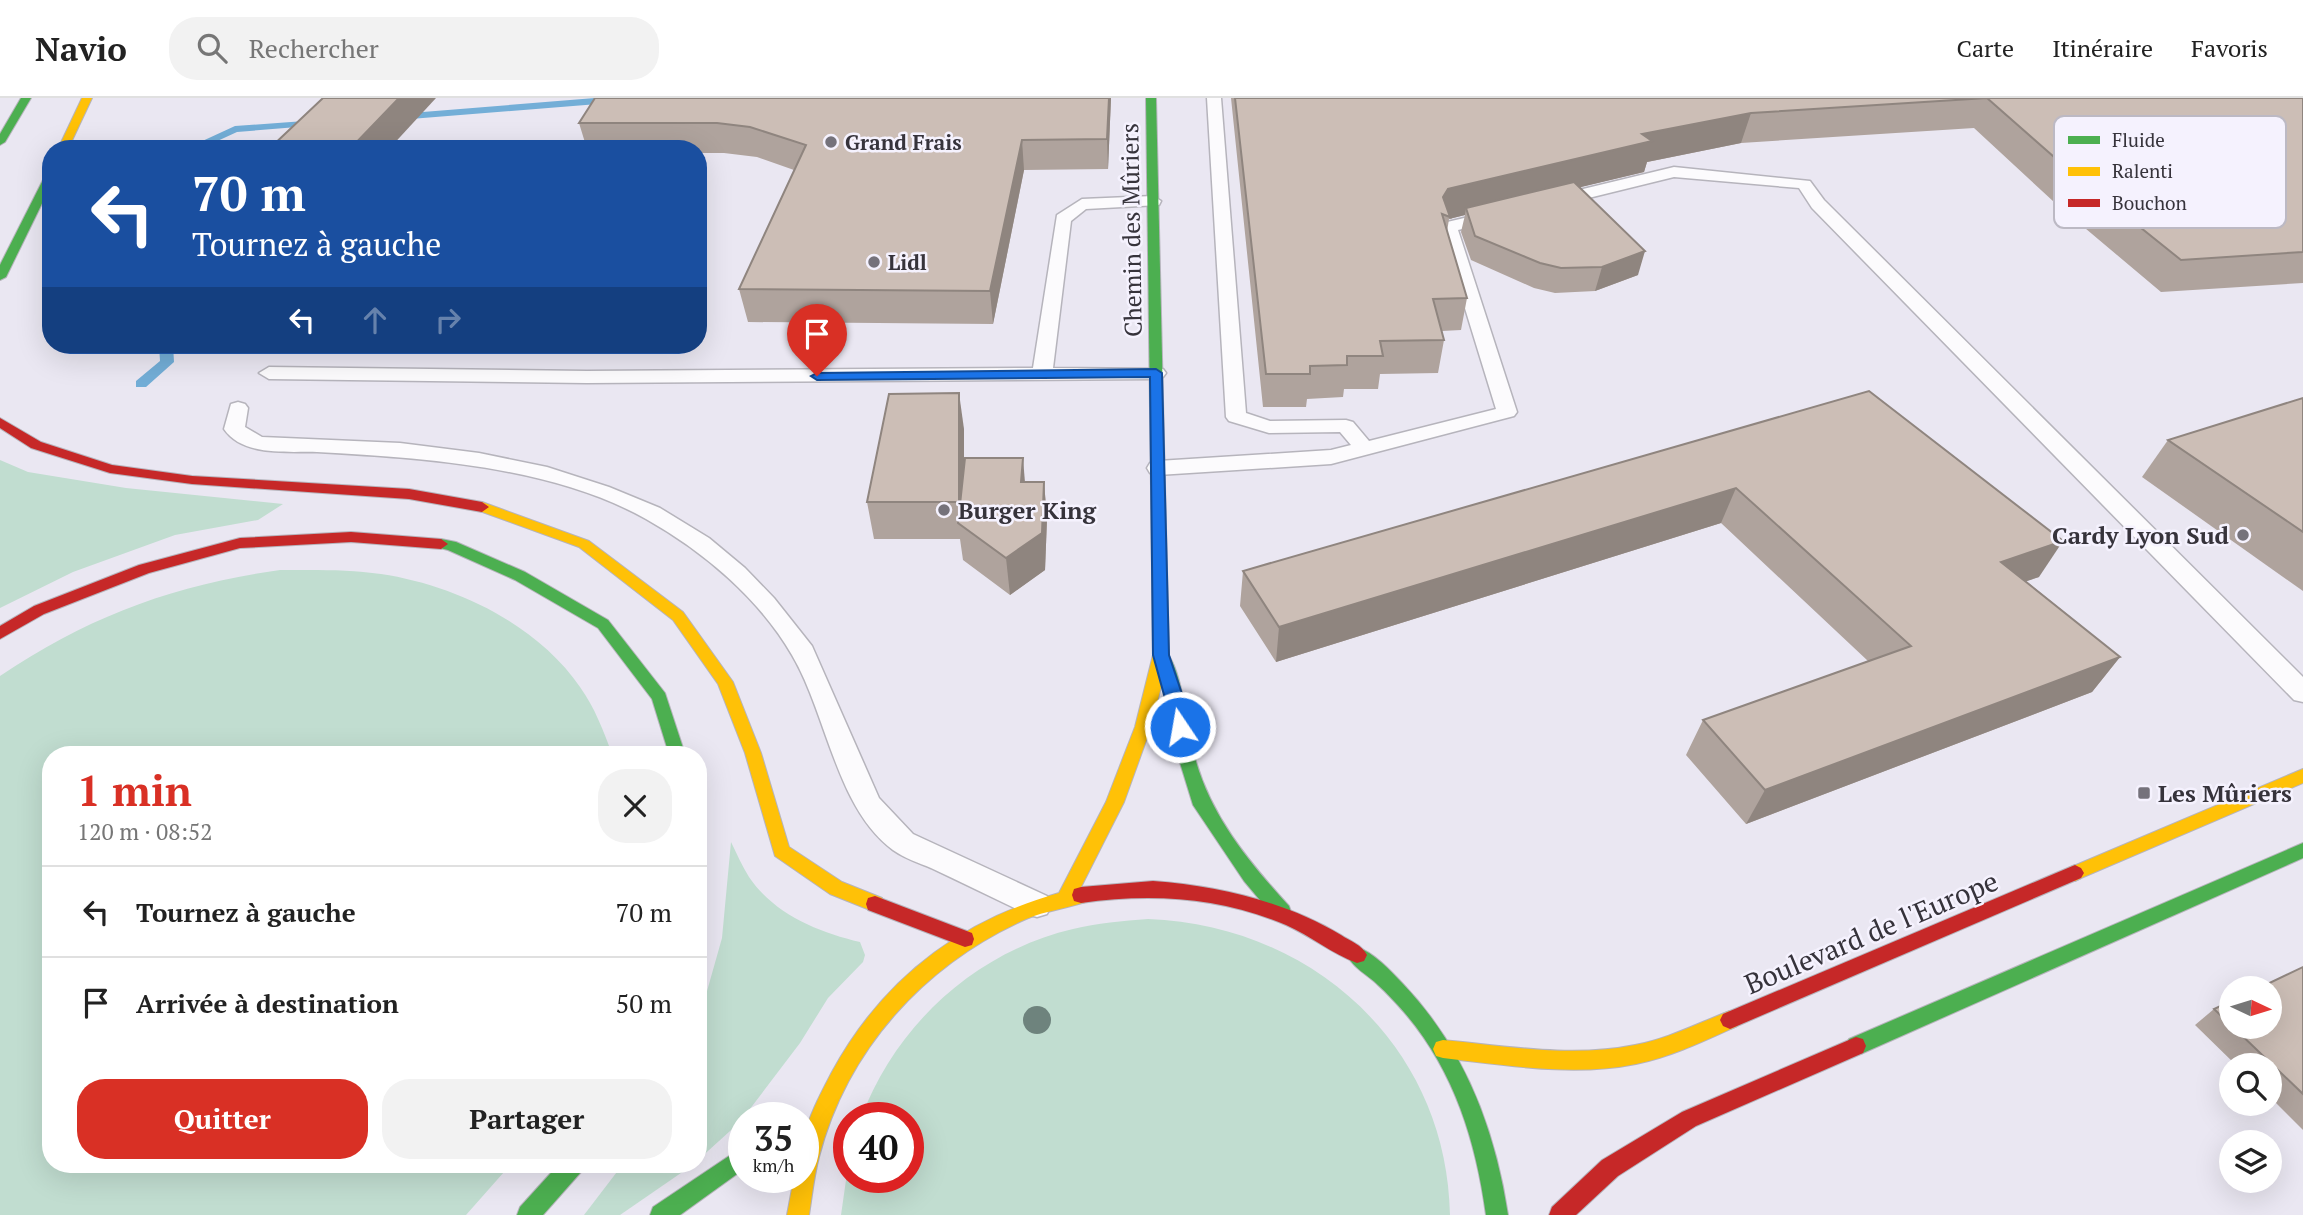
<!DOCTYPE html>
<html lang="fr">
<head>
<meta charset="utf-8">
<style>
	body { margin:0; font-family:"PT Serif",serif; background:#f2f2f2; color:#222; height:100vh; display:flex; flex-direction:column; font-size:26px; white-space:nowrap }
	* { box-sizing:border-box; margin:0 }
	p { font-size:23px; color:#767676 }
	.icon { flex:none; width:38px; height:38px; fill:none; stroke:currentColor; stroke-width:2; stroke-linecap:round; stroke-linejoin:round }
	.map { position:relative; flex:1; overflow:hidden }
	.panel { position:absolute; left:42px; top:648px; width:665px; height:427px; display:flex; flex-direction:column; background:#fff; border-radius:28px; box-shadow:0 7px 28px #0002 }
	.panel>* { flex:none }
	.hud { position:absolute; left:42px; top:42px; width:665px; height:214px; border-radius:28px; box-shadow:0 7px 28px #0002; background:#1a4fa0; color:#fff; overflow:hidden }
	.needle { width:46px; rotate:94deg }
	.buttons { position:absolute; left:2219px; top:878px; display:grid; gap:14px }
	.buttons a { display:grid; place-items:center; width:63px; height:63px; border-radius:50%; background:#fff; box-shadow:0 7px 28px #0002; font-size:35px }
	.speed { position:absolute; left:728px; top:1004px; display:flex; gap:14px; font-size:35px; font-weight:700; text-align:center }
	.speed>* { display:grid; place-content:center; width:91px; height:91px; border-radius:50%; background:#fff; box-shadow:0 7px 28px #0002; line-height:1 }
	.speed small { font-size:18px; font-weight:400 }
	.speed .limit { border:10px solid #d22; background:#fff; color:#111 }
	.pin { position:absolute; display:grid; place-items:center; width:60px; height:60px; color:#fff; margin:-72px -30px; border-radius:50% 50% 50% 0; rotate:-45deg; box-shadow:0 0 7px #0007 }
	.pin .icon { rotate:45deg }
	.me { position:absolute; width:77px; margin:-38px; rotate:348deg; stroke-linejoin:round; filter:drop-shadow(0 0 5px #0008) }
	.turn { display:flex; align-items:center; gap:24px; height:147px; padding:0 35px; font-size:32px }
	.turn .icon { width:91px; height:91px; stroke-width:2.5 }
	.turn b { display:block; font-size:49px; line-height:60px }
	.lanes { display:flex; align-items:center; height:66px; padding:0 35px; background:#0003; justify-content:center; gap:35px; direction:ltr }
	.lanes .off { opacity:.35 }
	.round { display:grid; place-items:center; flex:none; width:74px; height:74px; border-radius:28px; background:#f2f2f2 }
	.summary { display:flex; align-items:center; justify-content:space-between; height:119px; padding:0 35px }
	h1 { font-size:42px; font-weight:700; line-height:52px; color:#d93025 }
	.primary-button { display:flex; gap:14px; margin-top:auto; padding:14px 35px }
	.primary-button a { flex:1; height:80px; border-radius:28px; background:#d93025; color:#fff; font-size:28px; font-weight:700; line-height:80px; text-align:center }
	.primary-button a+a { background:#f2f2f2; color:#222 }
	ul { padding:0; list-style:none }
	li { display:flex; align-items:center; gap:21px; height:91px; padding:0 35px; border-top:2px solid #e0e0e0 }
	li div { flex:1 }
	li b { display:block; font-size:26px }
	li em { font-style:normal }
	header { display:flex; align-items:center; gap:42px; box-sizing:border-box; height:98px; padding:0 35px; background:#fff; border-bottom:2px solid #e0e0e0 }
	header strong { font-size:33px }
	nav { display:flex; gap:38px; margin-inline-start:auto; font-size:24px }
	.search { width:490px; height:63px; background:#f2f2f2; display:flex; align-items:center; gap:18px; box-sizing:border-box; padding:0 24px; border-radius:28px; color:#767676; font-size:26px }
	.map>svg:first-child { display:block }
</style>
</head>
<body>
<header>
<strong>Navio</strong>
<div class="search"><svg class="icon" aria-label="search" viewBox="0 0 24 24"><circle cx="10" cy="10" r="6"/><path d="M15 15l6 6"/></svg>Rechercher</div>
<nav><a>Carte</a><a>Itinéraire</a><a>Favoris</a></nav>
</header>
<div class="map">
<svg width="2303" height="1117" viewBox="0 0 2303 1117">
	<rect width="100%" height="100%" fill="#eae7f2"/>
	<g fill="#c1ddd0">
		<path d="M 0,362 L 28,374 L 126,390 L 283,406 L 258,422 L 175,437 L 73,474 L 0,510 Z"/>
		<path d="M 280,472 C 314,472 348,471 381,476 C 455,487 537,526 580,589 C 595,610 603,632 612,656 L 51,656 L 51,1066 L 511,1066 L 466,1117 L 0,1117 L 0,578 C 89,518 174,487 280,472 Z"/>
		<path d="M 731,744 C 737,756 742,768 749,779 C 774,816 818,834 860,844 L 865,857 L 863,864 L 828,900 L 800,945 L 740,1024 L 698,1062 L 698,925 L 722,840 Z"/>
		<path d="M 1148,821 C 1312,827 1447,948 1450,1117 L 841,1117 L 849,1061 L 849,1080 L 908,1080 L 908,1020 L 861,1020 C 896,927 975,854 1073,831 C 1097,825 1123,823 1148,821 Z"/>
		<path d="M 623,1066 L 694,1066 L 620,1117 L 584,1117 Z"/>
	</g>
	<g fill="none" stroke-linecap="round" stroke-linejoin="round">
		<g fill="#73aed7" fill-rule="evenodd">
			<path d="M 595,0 L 640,0 L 635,3 L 398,22 L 393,19 L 398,16 Z"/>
			<path d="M 318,22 L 322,23 L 322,27 L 237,34 L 200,51 L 185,51 L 235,28 Z"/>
			<path d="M 159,247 L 173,247 L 174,264 L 146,289 L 136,289 L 136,283 L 160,263 Z"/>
		</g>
		<defs>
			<g id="lane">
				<path d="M 1207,0 L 1221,0 L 1246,315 L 1270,323 L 1346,322 L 1353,324 L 1369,343 L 1496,311 L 1440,129 L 1443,125 L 1494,113 L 1500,114 L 1502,118 L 1500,122 L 1458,132 L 1517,314 L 1514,318 L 1331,366 L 1158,377 L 1150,375 L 1147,370 L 1150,365 L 1158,363 L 1331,352 L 1351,347 L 1340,334 L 1269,335 L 1229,323 L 1226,319 Z"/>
				<path d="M 1674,69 L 1810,83 L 1824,102 L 2303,579 L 2303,604 L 2294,602 L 1812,110 L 1799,90 L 1674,79 L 1556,108 L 1548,103 L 1550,99 Z"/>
				<path d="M 1153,98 L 1161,103 L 1159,107 L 1086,111 L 1071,123 L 1053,270 L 1163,271 L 1166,275 L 1163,279 L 1156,281 L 587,285 L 269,281 L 259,275 L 269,269 L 587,273 L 1033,270 L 1057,117 L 1082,101 Z"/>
				<path d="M 238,304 L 245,306 L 248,310 L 245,329 L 262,339 L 400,345 L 479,355 L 547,369 L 609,389 L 660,410 L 709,440 L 745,470 L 774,500 L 812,548 L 879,700 L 913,736 L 1047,798 L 1051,807 L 1047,816 L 1037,819 L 1027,816 C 995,801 963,785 931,770 C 919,765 904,760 893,752 C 836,710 827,616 792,557 C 759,500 703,453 646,421 C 552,368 423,360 317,354 C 288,353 243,359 224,331 L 231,306 Z"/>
			</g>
			<g id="fast">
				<path d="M 21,0 L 31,0 L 5,44 L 0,47 L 0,36 Z"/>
				<path d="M 1146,0 L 1156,0 L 1165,388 L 1158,392 L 1151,388 Z"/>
				<path d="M 51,73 L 51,87 L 6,179 L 0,182 L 0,167 L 46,76 Z"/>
				<path d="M 441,441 L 456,444 L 525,474 L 608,522 L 665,595 L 685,656 L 669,656 L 652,601 L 598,530 L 515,482 L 448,452 L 436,449 L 434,446 Z"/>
				<path d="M 1161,551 C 1181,557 1188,636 1194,656 C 1209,716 1248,763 1289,808 L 1291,814 L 1289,820 L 1282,822 L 1275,820 L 1244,783 L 1193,707 L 1177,655 L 1168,602 L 1153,557 Z"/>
				<path d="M 2303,745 L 2303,760 L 1863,955 L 1856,957 L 1849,955 L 1846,948 L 1849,941 Z"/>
				<path d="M 1357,849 C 1374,855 1390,872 1403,886 C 1464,950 1495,1030 1508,1117 L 1486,1117 C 1476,1043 1454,972 1404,914 C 1396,905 1387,895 1378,887 C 1368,877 1353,870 1347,857 L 1350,851 Z"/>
				<path d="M 744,1048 L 744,1071 L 680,1117 L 650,1117 L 653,1109 Z"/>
				<path d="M 559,1066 L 584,1066 L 581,1074 L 543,1117 L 517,1117 L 520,1109 Z"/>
			</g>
			<g id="slow">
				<path d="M 82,0 L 92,0 L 68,51 L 58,51 Z"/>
				<path d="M 1158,384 L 1165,388 L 1169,557 L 1151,629 L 1124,704 L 1081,789 L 1088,791 L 1090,797 L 1088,803 C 1068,810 1045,813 1026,821 C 925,866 847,951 819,1059 C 814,1078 812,1098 809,1117 L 787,1117 L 794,1080 L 803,1080 C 803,1068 801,1054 803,1043 C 808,1019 821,995 832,974 C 882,882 959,823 1059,795 L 1106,704 L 1135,629 L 1153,557 L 1151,388 Z"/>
				<path d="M 482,404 L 589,443 L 683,514 L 733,584 L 761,655 L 789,749 L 842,784 L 882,800 L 884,806 L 882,812 L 875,814 L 830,796 L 775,758 L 745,655 L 718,586 L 673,522 L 579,449 L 477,412 L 475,409 Z"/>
				<path d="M 2303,671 L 2303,685 L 2081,780 L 2075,783 L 2069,780 L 2066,775 L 2069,770 Z"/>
				<path d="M 1730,913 L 1737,916 L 1740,922 L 1737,928 C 1704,943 1671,959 1636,966 C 1573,979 1506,967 1443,960 L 1436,958 L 1433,951 L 1436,944 L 1443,942 C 1506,948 1572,960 1635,947 C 1668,941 1698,925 1730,913 Z"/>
			</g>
			<g id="jam">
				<path d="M 0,320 L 41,344 L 112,367 L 192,378 L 409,391 L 482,404 L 489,409 L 482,414 L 409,401 L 192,386 L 110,375 L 31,350 L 0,330 Z"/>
				<path d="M 351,434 L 441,441 L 448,446 L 441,451 L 351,444 L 240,450 L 149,475 L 44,516 L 0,541 L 0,528 L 34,508 L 139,467 L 240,440 Z"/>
				<path d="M 2075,767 L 2081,770 L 2084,775 L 2081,780 L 1737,928 L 1730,931 L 1723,928 L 1720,922 L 1723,916 Z"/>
				<path d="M 1153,783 C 1219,788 1284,803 1341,837 C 1350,843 1362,847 1367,857 L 1364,863 L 1357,865 C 1332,856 1311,838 1286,827 C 1220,799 1151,795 1081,805 L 1074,803 L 1072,797 L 1074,791 L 1081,789 Z"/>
				<path d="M 875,798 L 972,835 L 974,841 L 972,847 L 965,849 L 868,812 L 866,806 L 868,800 Z"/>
				<path d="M 1856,939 L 1863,941 L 1866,948 L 1863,955 L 1696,1028 L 1618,1078 L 1576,1117 L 1549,1117 L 1552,1109 L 1602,1062 L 1682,1014 Z"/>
			</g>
		</defs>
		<use href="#lane" stroke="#b6b4bc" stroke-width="3"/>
		<use href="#fast" stroke="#b6b4bc" stroke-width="2"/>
		<use href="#slow" stroke="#b6b4bc" stroke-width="2"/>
		<use href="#jam" stroke="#b6b4bc" stroke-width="2"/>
		<use href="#lane" fill="#fcfbfd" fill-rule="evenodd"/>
		<use href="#fast" fill="#4caf50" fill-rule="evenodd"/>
		<use href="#slow" fill="#ffc107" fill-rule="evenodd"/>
		<use href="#jam" fill="#c62828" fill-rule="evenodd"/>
	</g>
	<circle fill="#6e837d" cx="1037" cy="922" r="14"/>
	<g fill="#afa39d">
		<path d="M 595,0 L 1111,0 L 1108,71 L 1024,72 L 993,226 L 748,224 L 739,191 L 794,72 L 757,59 L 724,55 L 698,55 L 698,51 L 587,51 L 579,25 Z"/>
		<path d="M 1231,0 L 2303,0 L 2303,185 L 2161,194 L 2054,104 L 1974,30 L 1741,45 L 1647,64 L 1644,74 L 1580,89 L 1638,177 L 1595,193 L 1555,195 L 1534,190 L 1471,162 L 1461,134 L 1465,117 L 1449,121 L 1447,134 L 1467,200 L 1461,232 L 1442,233 L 1444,242 L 1438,275 L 1380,276 L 1378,291 L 1344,291 L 1343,299 L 1307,301 L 1306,309 L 1263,309 Z"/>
		<path d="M 1869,293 L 2039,479 L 2026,483 L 2120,559 L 2092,594 L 1746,726 L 1686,657 L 1703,622 L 1868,563 L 1721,425 L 1276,564 L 1240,508 L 1243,473 Z"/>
		<path d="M 2303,300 L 2303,493 L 2142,379 L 2168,342 Z"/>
		<path d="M 964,331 L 964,371 L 1025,384 L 1044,384 L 1047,421 L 1045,472 L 1010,497 L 963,462 L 960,441 L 874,441 L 867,404 Z"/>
		<path d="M 2303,869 L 2303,1032 L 2270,999 L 2270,968 L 2237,968 L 2195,927 L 2214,911 L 2231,903 L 2231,929 L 2270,929 Z"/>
	</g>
	<g fill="#8f857f">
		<path d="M 399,0 L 436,0 L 389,51 L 350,51 Z"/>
		<path d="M 1109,0 L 1111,0 L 1108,71 L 1107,41 Z"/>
		<path d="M 1751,15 L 1741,45 L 1647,64 L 1644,74 L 1468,116 L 1466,110 L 1465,117 L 1449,121 L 1450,119 L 1442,116 L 1443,99 L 1448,91 L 1642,36 Z"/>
		<path d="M 1022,42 L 1024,72 L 993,226 L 990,193 Z"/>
		<path d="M 1645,153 L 1638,177 L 1595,193 L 1602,169 Z"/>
		<path d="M 959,295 L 964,331 L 964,430 L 963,429 L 959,404 Z"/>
		<path d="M 1023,360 L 1026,397 L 1021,384 Z"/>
		<path d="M 1044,384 L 1047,421 L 1045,472 L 1010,497 L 1006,460 Z"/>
		<path d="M 1736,390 L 1721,425 L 1276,564 L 1279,529 Z"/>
		<path d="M 2063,443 L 2039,479 L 1979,499 L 2001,464 Z"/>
		<path d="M 2120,559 L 2092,594 L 1746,726 L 1765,692 Z"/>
	</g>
	<g fill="#ccbeb6" stroke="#8f857f" stroke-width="2">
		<path d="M 323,0 L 399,0 L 350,51 L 269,51 Z"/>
		<path d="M 595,0 L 1109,0 L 1107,41 L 1022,42 L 990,193 L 739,191 L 806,47 L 750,29 L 717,25 L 579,25 Z"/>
		<path d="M 1235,0 L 2303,0 L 2303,154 L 2181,162 L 2070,73 L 1987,0 L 1751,15 L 1642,36 L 1652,43 L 1448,91 L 1443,99 L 1450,119 L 1442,116 L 1467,200 L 1433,201 L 1444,242 L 1380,243 L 1383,258 L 1347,258 L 1347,267 L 1310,268 L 1310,276 L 1266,276 Z"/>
		<path d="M 1574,84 L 1645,153 L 1602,169 L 1561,170 L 1540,165 L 1475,138 L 1466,110 Z"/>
		<path d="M 1869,293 L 2063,443 L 2001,464 L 2120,559 L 1765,692 L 1703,622 L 1911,548 L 1736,390 L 1279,529 L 1243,473 Z"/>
		<path d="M 959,295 L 959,404 L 867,404 L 889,296 Z"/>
		<path d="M 2303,300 L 2303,434 L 2168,342 Z"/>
		<path d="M 965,360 L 1023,360 L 1021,384 L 1044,384 L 1042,435 L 1006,460 L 958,425 Z"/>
		<path d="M 2303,869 L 2303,996 L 2233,929 L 2270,929 L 2270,891 L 2257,891 Z"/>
		<path d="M 2231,903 L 2231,927 L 2214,911 Z"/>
	</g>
	<path fill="#1a73e8" stroke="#114b97" stroke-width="2" d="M 1156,271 L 1162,275 L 1169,557 L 1184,602 L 1189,629 L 1186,633 L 1174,633 L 1153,557 L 1150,279 L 817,282 L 811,278 L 817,275 Z"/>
	<g fill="#75727b" stroke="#f5f2fe" stroke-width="2.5">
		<circle cx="831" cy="44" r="7"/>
		<circle cx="874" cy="164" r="7"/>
		<circle cx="944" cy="412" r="7"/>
		<circle cx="2243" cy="437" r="7"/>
		<rect x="2137" y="688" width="14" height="14" rx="3.5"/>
	</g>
	<g text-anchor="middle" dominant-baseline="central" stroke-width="5" stroke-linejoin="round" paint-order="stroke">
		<g font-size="21" font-weight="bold" fill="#36333b" stroke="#f5f2fe" text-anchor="start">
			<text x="845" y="44">Grand Frais</text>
			<text x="888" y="164">Lidl</text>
		</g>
		<g font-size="24" fill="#36333b" stroke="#f5f2fe">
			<text transform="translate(1131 132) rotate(-91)">Chemin des Mûriers</text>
		</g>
		<g font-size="24" font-weight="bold" fill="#36333b" stroke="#f5f2fe" text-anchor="start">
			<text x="958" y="412">Burger King</text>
			<text x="2229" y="437" text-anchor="end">Cardy Lyon Sud</text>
			<text x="2158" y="695">Les Mûriers</text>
		</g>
		<g font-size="28" fill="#36333b" stroke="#f5f2fe">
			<text transform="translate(1871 834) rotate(-23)">Boulevard de l'Europe</text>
		</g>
	</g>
	<rect x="2054" y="18" width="232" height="112" rx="10" fill="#f5f2fe" stroke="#bcb9c4" stroke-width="2"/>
	<rect x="2068" y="38" width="32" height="8" fill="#4caf50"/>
	<rect x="2068" y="69" width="32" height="9" fill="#ffc107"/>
	<rect x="2068" y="101" width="32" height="8" fill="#c62828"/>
	<g font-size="19" fill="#36333b">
		<text x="2112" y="49">Fluide</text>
		<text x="2112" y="80">Ralenti</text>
		<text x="2112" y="112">Bouchon</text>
	</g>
</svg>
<div class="buttons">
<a><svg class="needle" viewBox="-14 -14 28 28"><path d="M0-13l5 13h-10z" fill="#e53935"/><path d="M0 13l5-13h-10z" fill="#767676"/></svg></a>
<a><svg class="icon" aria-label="search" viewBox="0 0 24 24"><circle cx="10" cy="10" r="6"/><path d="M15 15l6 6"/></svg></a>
<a><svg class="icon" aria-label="layers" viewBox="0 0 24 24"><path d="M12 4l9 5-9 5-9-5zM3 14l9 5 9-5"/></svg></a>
</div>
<div class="speed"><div>35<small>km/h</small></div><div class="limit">40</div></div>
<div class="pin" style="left:817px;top:278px;background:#d93025"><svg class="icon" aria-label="arrive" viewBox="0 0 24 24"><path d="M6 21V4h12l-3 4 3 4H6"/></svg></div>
<svg class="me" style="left:1180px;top:629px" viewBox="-20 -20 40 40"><circle r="17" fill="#1a73e8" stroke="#fff" stroke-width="3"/><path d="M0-11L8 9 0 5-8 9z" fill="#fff"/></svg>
<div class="hud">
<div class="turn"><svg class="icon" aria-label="left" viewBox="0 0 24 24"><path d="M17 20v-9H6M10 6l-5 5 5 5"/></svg><div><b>70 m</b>Tournez à gauche</div></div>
<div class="lanes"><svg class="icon" aria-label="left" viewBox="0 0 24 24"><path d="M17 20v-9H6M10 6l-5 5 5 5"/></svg><svg class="icon off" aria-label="ahead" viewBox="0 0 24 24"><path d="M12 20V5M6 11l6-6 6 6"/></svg><svg class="icon off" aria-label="right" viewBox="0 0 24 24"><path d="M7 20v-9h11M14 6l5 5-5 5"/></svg></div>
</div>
<section class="panel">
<div class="summary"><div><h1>1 min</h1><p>120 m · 08:52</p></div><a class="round"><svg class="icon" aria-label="close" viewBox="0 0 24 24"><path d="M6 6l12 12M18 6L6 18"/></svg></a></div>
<ul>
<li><svg class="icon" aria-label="left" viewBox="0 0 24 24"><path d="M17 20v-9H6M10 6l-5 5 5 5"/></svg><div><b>Tournez à gauche</b></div><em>70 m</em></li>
<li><svg class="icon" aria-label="arrive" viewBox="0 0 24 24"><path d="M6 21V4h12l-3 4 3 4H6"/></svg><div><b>Arrivée à destination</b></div><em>50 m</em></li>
</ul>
<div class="primary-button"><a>Quitter</a><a>Partager</a></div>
</section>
</div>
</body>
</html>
